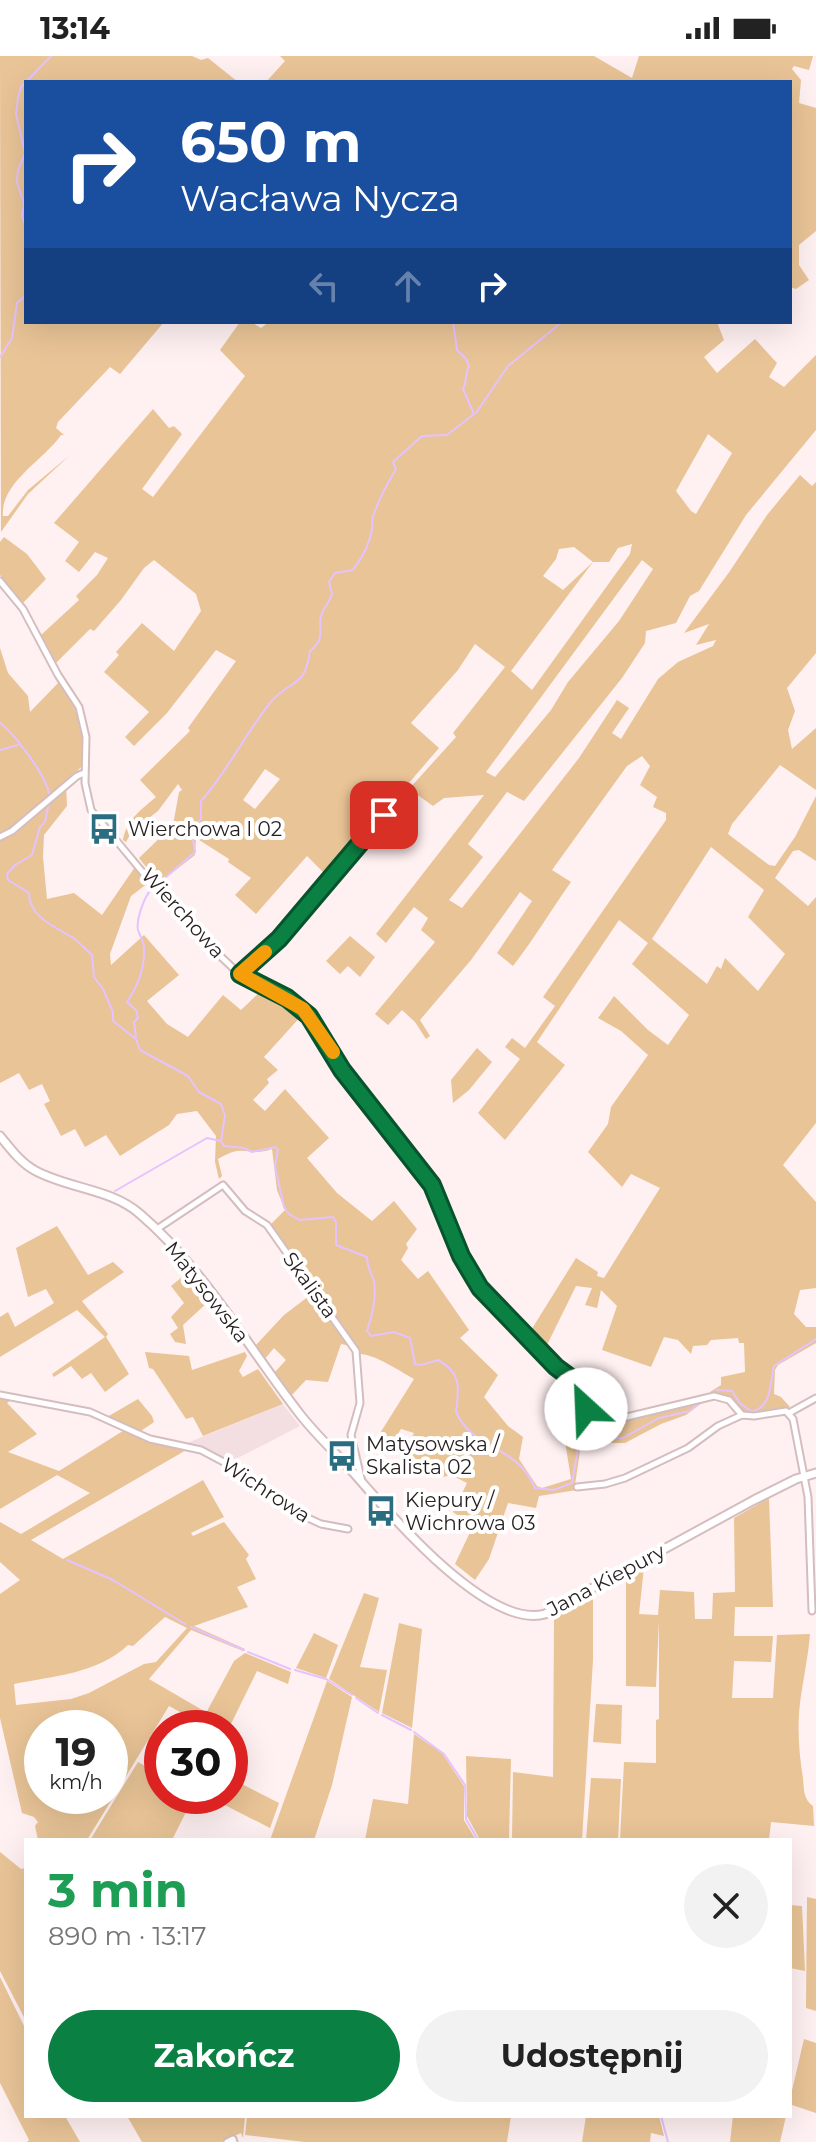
<!DOCTYPE html>
<html lang="pl">
<head>
<meta charset="utf-8">
<style>
	body { margin:0; font-family:Montserrat,sans-serif; background:#f2f2f2; color:#222; height:100vh; display:flex; flex-direction:column; font-size:30px; white-space:nowrap }
	* { box-sizing:border-box; margin:0 }
	p { font-size:26px; color:#767676 }
	.icon { flex:none; width:44px; height:44px; fill:none; stroke:currentColor; stroke-width:2; stroke-linecap:round; stroke-linejoin:round }
	.map { position:relative; flex:1; overflow:hidden }
	.panel { position:absolute; left:24px; top:1782px; width:768px; height:280px; display:flex; flex-direction:column; background:#fff; border-radius:0px; box-shadow:0 8px 32px #0002 }
	.panel>* { flex:none }
	.guide { position:absolute; left:24px; top:24px; width:768px; height:244px; border-radius:0px; box-shadow:0 8px 32px #0002; background:#1a4fa0; color:#fff; overflow:hidden }
	.speed { position:absolute; left:24px; top:1654px; display:flex; gap:16px; font-size:40px; font-weight:700; text-align:center }
	.speed>* { display:grid; place-content:center; width:104px; height:104px; border-radius:50%; background:#fff; box-shadow:0 8px 32px #0002; line-height:1 }
	.speed small { font-size:20px; font-weight:400 }
	.speed .limit { border:12px solid #d22; background:#fff; color:#111 }
	.pin { position:absolute; display:grid; place-items:center; width:68px; height:68px; color:#fff; margin:-34px; border-radius:16px; box-shadow:0 4px 12px #0006 }
	.me { position:absolute; width:88px; margin:-44px; rotate:335deg; stroke-linejoin:round; filter:drop-shadow(0 0 6px #0008) }
	.turn { display:flex; align-items:center; gap:28px; height:168px; padding:0 24px; font-size:36px }
	.turn .icon { width:104px; height:104px; stroke-width:2.5 }
	.turn b { display:block; font-size:56px; line-height:68px }
	.lanes { display:flex; align-items:center; height:76px; padding:0 24px; background:#0003; justify-content:center; gap:40px; direction:ltr }
	.lanes .off { opacity:.35 }
	.round { display:grid; place-items:center; flex:none; width:84px; height:84px; border-radius:42px; background:#f2f2f2 }
	.head { display:flex; align-items:center; justify-content:space-between; height:136px; padding:0 24px }
	h1 { font-size:48px; font-weight:700; line-height:60px; color:#1e9e55 }
	.cta { display:flex; gap:16px; margin-top:auto; padding:16px 24px }
	.cta a { flex:1; height:92px; border-radius:48px; background:#0b8043; color:#fff; font-size:32px; font-weight:700; line-height:92px; text-align:center }
	.cta a+a { background:#f2f2f2; color:#222 }
	.status { display:flex; justify-content:space-between; align-items:center; height:56px; padding:0 40px; background:#fff; direction:ltr }
	.status svg { height:22px; fill:currentColor }
	.map>svg:first-child { display:block }
</style>
</head>
<body>
<div class="status"><b>13:14</b><svg viewBox="0 0 49 12"><path d="M0 12V9h3v3zM5 12V6h3v6zM10 12V3h3v9zM15 12V0h3v12zM26 1h20v11H26zM47 4h2v5h-2z"/></svg></div>
<div class="map">
<svg width="816" height="2086" viewBox="0 0 816 2086">
	<rect width="100%" height="100%" fill="#fff0f1"/>
	<path fill="#f3dfe1" d="M 283,1348 L 300,1370 L 230,1406 L 202,1391 L 187,1387 Z"/>
	<g fill="#e9c497" fill-rule="evenodd">
		<path d="M 0,0 L 192,0 L 201,4 L 208,2 L 238,26 L 26,26 L 26,266 L 164,266 L 120,318 L 110,311 L 58,366 L 56,372 L 64,379 L 61,379 C 44,404 0,427 3,460 L 8,460 L 28,434 L 70,399 L 28,438 L 1,476 Z"/>
		<path d="M 280,0 L 594,0 L 632,22 L 639,0 L 813,0 L 809,14 L 794,10 L 792,13 L 801,24 L 799,47 L 816,52 L 816,175 L 799,189 L 799,209 L 809,224 L 796,233 L 790,231 L 790,26 L 266,26 L 285,5 Z"/>
		<path d="M 240,266 L 251,266 L 261,272 L 269,266 L 717,266 L 724,284 L 704,301 L 717,317 L 755,283 L 777,307 L 769,321 L 784,331 L 816,299 L 816,374 L 746,459 L 699,535 L 690,540 L 676,567 L 646,575 L 645,587 L 622,622 L 524,745 L 507,736 L 468,788 L 483,801 L 449,844 L 462,852 L 579,702 L 617,644 L 629,652 L 612,677 L 621,683 L 658,623 L 678,606 L 713,590 L 716,584 L 696,589 L 709,568 L 684,577 L 730,515 L 767,459 L 800,419 L 812,430 L 816,426 L 816,597 L 787,632 L 795,655 L 788,674 L 792,693 L 816,672 L 816,734 L 780,709 L 732,768 L 728,778 L 769,809 L 775,810 L 795,781 L 816,740 L 816,805 L 799,794 L 793,795 L 775,822 L 808,850 L 816,841 L 816,1067 L 783,1109 L 816,1146 L 816,1232 L 800,1234 L 794,1258 L 806,1271 L 816,1271 L 816,1287 L 778,1309 L 775,1314 L 774,1338 L 781,1341 L 790,1351 C 778,1355 755,1363 744,1357 C 730,1349 727,1340 710,1336 L 721,1329 L 721,1321 L 745,1316 L 744,1287 L 739,1287 L 738,1282 L 711,1284 L 707,1289 L 693,1290 L 691,1298 L 678,1284 L 664,1281 L 651,1311 L 602,1294 L 617,1250 L 601,1234 L 597,1252 L 585,1249 L 592,1232 L 576,1230 L 544,1295 L 528,1279 L 576,1202 L 598,1216 L 597,1220 L 604,1222 L 660,1132 L 631,1118 L 622,1131 L 588,1096 L 608,1068 L 611,1051 L 648,999 L 621,975 L 598,962 L 614,940 L 648,974 L 668,989 L 689,959 L 632,908 L 648,887 L 619,864 L 537,986 L 565,1009 L 505,1084 L 478,1057 L 520,1003 L 505,991 L 512,982 L 525,992 L 555,950 L 543,941 L 666,764 L 666,757 L 653,751 L 657,741 L 640,729 L 650,710 L 642,700 L 627,710 L 552,814 L 571,826 C 551,854 534,883 513,910 L 497,897 L 532,845 L 520,836 L 471,904 L 420,964 L 430,980 L 426,983 L 415,966 L 402,954 L 388,969 L 375,958 L 435,886 L 421,874 L 428,862 L 414,851 L 386,887 L 376,878 L 484,739 L 444,742 L 433,750 L 409,733 L 456,681 L 453,677 L 505,611 L 475,588 L 458,614 L 411,667 L 439,692 L 328,821 L 307,800 L 256,858 L 235,839 L 251,822 L 228,806 L 229,803 L 196,782 L 195,799 L 159,827 L 139,802 L 173,769 L 179,736 L 182,734 L 178,728 L 158,755 L 132,775 L 126,786 L 123,784 C 126,764 142,753 156,741 L 140,724 L 190,675 L 188,672 L 236,605 L 216,594 L 167,657 L 134,690 L 125,681 L 149,656 L 104,616 L 119,599 L 116,596 L 142,567 L 174,595 L 201,555 L 196,538 L 154,504 L 144,512 L 121,544 L 94,575 L 90,573 L 55,608 L 41,579 L 79,544 L 76,540 L 97,519 L 108,502 L 95,496 L 79,516 L 65,505 L 79,486 L 54,467 L 153,353 L 169,372 L 174,370 L 182,378 L 142,433 L 153,441 L 245,320 L 220,294 ZM 708,378 L 732,397 L 696,458 L 691,455 L 676,435 ZM 632,488 L 630,498 L 532,634 L 511,615 L 593,506 L 609,506 L 618,492 ZM 574,491 L 593,506 L 563,534 L 543,520 L 556,503 L 559,493 ZM 642,504 L 653,513 L 619,565 L 568,626 L 551,654 L 495,721 L 486,716 ZM 265,713 L 280,723 L 255,753 L 243,744 ZM 711,791 L 764,834 L 748,861 L 785,898 L 758,935 L 725,902 L 721,913 L 717,910 L 707,928 L 652,883 Z"/>
		<path d="M 4,481 L 27,498 L 46,523 L 22,548 L 0,519 L 0,486 Z"/>
		<path d="M 0,592 L 8,617 L 28,640 L 30,656 L 59,626 C 78,653 87,676 82,710 L 66,727 L 67,750 L 44,779 L 43,801 L 47,843 L 74,837 L 102,859 L 135,811 L 148,827 L 131,840 L 110,898 L 111,909 L 144,879 L 179,919 L 147,945 L 167,968 L 188,981 L 223,939 L 241,954 L 262,934 L 285,945 L 303,958 L 264,1001 L 278,1014 L 267,1023 L 269,1027 L 253,1044 L 265,1055 L 285,1033 L 329,1082 L 307,1102 L 337,1137 L 372,1165 L 394,1145 L 417,1173 L 406,1188 L 408,1192 L 401,1204 L 418,1223 L 428,1215 L 469,1274 L 460,1282 L 498,1319 L 484,1341 L 508,1370 L 523,1381 L 519,1403 L 537,1430 L 542,1432 L 571,1423 L 563,1373 L 585,1369 L 586,1357 L 612,1366 L 707,1343 L 686,1359 L 661,1368 L 625,1387 L 588,1387 L 586,1383 L 581,1388 L 575,1429 L 573,1431 L 577,1434 L 539,1440 L 536,1452 L 508,1447 L 489,1503 L 475,1524 L 455,1508 L 473,1470 L 453,1456 L 467,1427 L 451,1419 L 439,1422 L 405,1394 L 414,1377 L 401,1373 L 385,1399 L 372,1390 L 414,1323 C 397,1314 373,1296 354,1298 L 351,1290 L 341,1288 L 328,1326 L 306,1324 L 291,1340 L 274,1317 L 286,1304 L 274,1292 L 264,1304 L 255,1290 L 284,1259 L 313,1237 L 312,1223 L 270,1169 L 285,1154 L 277,1134 L 272,1093 C 247,1102 246,1086 218,1103 L 222,1120 L 219,1123 L 215,1106 L 216,1080 L 197,1055 L 177,1058 L 169,1069 L 120,1100 L 106,1079 L 85,1091 L 75,1073 L 61,1080 L 44,1048 L 50,1045 L 42,1028 L 29,1034 L 19,1017 L 0,1027 Z"/>
		<path d="M 350,880 L 375,901 L 360,921 L 348,910 L 340,918 L 326,905 Z"/>
		<path d="M 477,992 L 492,1006 L 469,1034 L 453,1047 L 451,1024 Z"/>
		<path d="M 57,1170 L 88,1219 L 113,1206 L 124,1216 L 82,1245 L 108,1278 L 106,1281 L 129,1318 L 105,1336 L 91,1317 L 82,1323 L 71,1310 L 54,1321 L 52,1318 L 105,1281 L 77,1254 L 0,1301 L 0,1261 L 8,1256 L 15,1271 L 54,1247 L 46,1233 L 28,1241 L 16,1192 Z"/>
		<path d="M 168,1194 L 209,1245 L 183,1269 L 186,1288 L 175,1286 L 170,1278 L 178,1272 L 171,1261 L 184,1247 L 171,1230 L 182,1221 L 181,1213 Z"/>
		<path d="M 145,1296 L 189,1300 L 192,1314 L 245,1296 L 247,1300 L 239,1315 L 243,1321 L 258,1313 L 283,1348 L 203,1380 L 193,1361 L 186,1363 L 153,1313 L 149,1312 Z"/>
		<path d="M 0,1342 L 13,1342 L 7,1347 L 37,1378 L 8,1396 L 59,1415 L 126,1373 L 146,1385 L 188,1393 L 31,1484 L 63,1503 L 203,1424 L 224,1461 L 191,1477 L 193,1480 L 224,1466 L 249,1499 L 246,1503 L 256,1523 L 237,1531 L 248,1551 L 194,1570 L 245,1593 L 243,1595 L 191,1574 L 149,1623 L 204,1655 L 199,1666 L 169,1650 L 87,1784 L 38,1784 L 35,1770 L 38,1766 L 34,1761 L 22,1757 L 0,1662 L 0,1538 L 20,1524 L 0,1506 L 0,1466 L 21,1478 L 90,1437 L 57,1419 L 0,1453 ZM 165,1561 L 187,1572 L 156,1606 L 144,1608 L 89,1637 L 71,1643 L 16,1649 L 14,1628 C 53,1620 97,1618 128,1589 L 133,1590 ZM 42,1672 L 110,1672 L 110,1740 L 42,1740 Z"/>
		<path d="M 138,1343 L 152,1360 L 154,1366 L 141,1375 L 107,1361 Z"/>
		<path d="M 769,1442 L 773,1551 L 735,1551 L 734,1580 L 773,1580 L 771,1606 L 734,1605 L 732,1642 L 773,1642 L 777,1579 L 810,1578 C 808,1602 803,1624 800,1647 C 797,1673 799,1697 803,1722 C 804,1733 803,1743 813,1750 L 814,1770 L 771,1766 L 769,1784 L 620,1784 L 624,1706 L 656,1707 L 656,1664 L 659,1663 L 659,1564 L 656,1631 L 626,1630 L 626,1519 L 644,1511 L 639,1558 L 658,1559 L 660,1534 L 694,1536 L 695,1563 L 712,1563 L 713,1537 L 735,1536 L 734,1462 Z"/>
		<path d="M 364,1537 L 379,1542 L 360,1611 L 387,1614 L 379,1656 L 329,1623 Z"/>
		<path d="M 593,1537 L 593,1604 L 582,1784 L 512,1784 L 513,1716 L 553,1721 L 554,1564 L 561,1557 Z"/>
		<path d="M 399,1567 L 422,1573 L 412,1672 L 382,1657 Z"/>
		<path d="M 314,1577 L 338,1589 L 326,1622 L 296,1612 Z"/>
		<path d="M 245,1597 L 291,1616 L 288,1628 L 257,1615 L 229,1672 L 198,1672 L 234,1605 Z"/>
		<path d="M 327,1625 L 352,1641 L 332,1729 L 314,1784 L 270,1784 Z"/>
		<path d="M 596,1648 L 622,1649 L 621,1688 L 593,1686 Z"/>
		<path d="M 414,1678 L 442,1697 L 464,1730 L 464,1764 L 476,1784 L 365,1784 L 373,1743 L 408,1748 Z"/>
		<path d="M 466,1700 L 511,1703 L 509,1784 L 480,1784 L 467,1760 Z"/>
		<path d="M 138,1706 L 162,1719 L 162,1740 L 194,1740 L 172,1784 L 90,1784 Z"/>
		<path d="M 230,1722 L 279,1747 L 270,1772 L 207,1740 L 230,1740 Z"/>
		<path d="M 591,1722 L 621,1723 L 618,1784 L 586,1784 Z"/>
		<path d="M 0,1796 L 21,1813 L 26,1812 L 26,1965 L 0,1915 Z"/>
		<path d="M 807,1841 L 816,1843 L 816,1955 L 806,1952 Z"/>
		<path d="M 790,1849 L 802,1850 L 805,1915 L 790,1912 Z"/>
		<path d="M 0,1921 L 26,1974 L 26,2060 L 65,2060 L 80,2086 L 27,2086 L 29,2084 L 0,2027 Z"/>
		<path d="M 804,1983 L 816,1987 L 816,2057 L 792,2049 L 790,2043 Z"/>
		<path d="M 127,2060 L 245,2060 L 243,2082 L 241,2077 L 221,2086 L 142,2086 Z"/>
		<path d="M 247,2060 L 511,2060 L 507,2086 L 305,2086 L 245,2079 Z"/>
		<path d="M 586,2060 L 659,2060 L 664,2080 L 651,2077 L 650,2086 L 582,2086 Z"/>
		<path d="M 733,2060 L 786,2060 L 780,2086 L 730,2086 Z"/>
	</g>
	<g fill="none" stroke-linecap="round" stroke-linejoin="round">
		<g stroke="#e5c3fe" stroke-width="2">
			<path d="M 26,171 L 22,160 L 24,147 L 17,127 L 18,114 L 25,97 L 16,58 L 18,42 L 21,31 L 51,0"/>
			<path d="M 26,223 L 26,228"/>
			<path d="M 0,301 L 12,282 L 17,247 L 26,239"/>
			<path d="M 476,357 L 508,310 L 562,266"/>
			<path d="M 0,667 C 13,676 50,724 49,740"/>
			<path d="M 0,694 L 18,689"/>
			<path d="M 49,746 L 45,766 L 40,771 L 32,799 L 15,809 L 7,818 L 8,824 L 29,837 C 29,861 55,871 72,881 C 79,886 85,893 92,899 L 94,921 L 103,933 L 113,956 L 113,965 L 136,983 L 140,994 L 188,1020 L 199,1036 L 221,1048 L 225,1059 L 221,1085 L 224,1090 L 244,1092 L 252,1096 L 275,1091 L 278,1094 L 275,1110 L 284,1151 L 289,1158 L 299,1164 L 333,1161 L 336,1166 L 336,1189 L 367,1201 C 367,1214 372,1216 374,1226 C 377,1242 372,1260 367,1275 L 371,1280 L 394,1276 L 410,1282 L 415,1308 L 421,1309 L 438,1304 C 462,1317 459,1332 456,1356 C 474,1396 517,1388 535,1432 L 554,1434 L 572,1427 L 579,1387 L 585,1379 L 601,1383 L 623,1382 L 659,1362 L 690,1355 L 700,1346"/>
			<path d="M 159,827 L 195,796 L 192,776 L 201,763 L 201,745 C 228,715 245,678 270,647 C 289,623 305,634 310,595 C 328,581 316,571 322,557 C 325,549 330,546 332,538 L 329,526 L 335,517 L 353,514 C 362,502 370,488 372,473 C 373,465 371,467 373,460 C 379,443 387,428 396,413 L 393,406 L 422,380 L 447,379 L 474,358 L 463,333 C 467,325 465,318 469,310 L 466,303 L 457,294 L 453,266"/>
			<path d="M 136,981 L 134,966 L 138,962 L 136,954 L 127,946 C 137,931 145,911 144,892 C 144,886 140,880 138,874 C 136,864 144,840 152,833"/>
			<path d="M 115,1135 L 207,1082 L 221,1085"/>
			<path d="M 717,1334 L 732,1335 L 740,1347 L 752,1356 C 772,1350 770,1327 774,1310 L 816,1283"/>
			<path d="M 67,1504 L 113,1524 L 185,1568"/>
			<path d="M 191,1571 L 244,1594"/>
			<path d="M 248,1596 L 290,1613"/>
			<path d="M 295,1614 L 326,1623 L 352,1639"/>
			<path d="M 356,1642 L 378,1657"/>
			<path d="M 382,1659 L 411,1674"/>
			<path d="M 414,1676 L 444,1698 L 465,1729 L 466,1763 L 478,1784"/>
			<path d="M 661,2060 L 668,2086"/>
		</g>
		<defs>
			<g id="minor">
				<path d="M 0,525 L 23,553 L 58,619 L 79,651 L 86,681 L 85,727 L 91,754 L 174,854 L 213,893 L 237,916 L 287,942 L 309,960 L 342,1014 L 432,1129 L 461,1200 L 480,1232 L 556,1311 L 583,1331 L 588,1357 L 597,1364 L 610,1365 L 714,1340 L 729,1344 L 742,1359"/>
				<path d="M 0,781 L 12,775 L 77,720 L 84,717"/>
				<path d="M 240,918 L 279,883 L 398,742"/>
				<path d="M 157,1173 L 223,1129 L 245,1155 L 267,1169 L 356,1295 L 360,1347 L 351,1379 L 362,1426"/>
				<path d="M 0,1339 L 90,1356 L 150,1383 L 201,1394 L 235,1412 L 293,1455 L 321,1468 L 348,1473"/>
				<path d="M 789,1357 L 816,1342"/>
				<path d="M 577,1431 L 605,1428 L 625,1422 L 688,1392 L 718,1370 L 742,1359 L 754,1360 L 786,1355 L 793,1363 L 808,1441 L 812,1555"/>
				<path d="M 227,2086 L 233,2083 L 234,2086"/>
			</g>
			<path id="tertiary" d="M 0,1080 C 10,1092 20,1106 34,1114 C 68,1133 110,1132 140,1158 C 204,1213 248,1291 299,1357 C 315,1378 334,1395 352,1415 C 388,1456 487,1574 545,1558 L 754,1444 L 796,1423 L 816,1417"/>
		</defs>
		<use href="#minor" stroke="#d5bdbf" stroke-width="9"/>
		<use href="#tertiary" stroke="#d5bdbf" stroke-width="11"/>
		<use href="#minor" stroke="#fff" stroke-width="5"/>
		<use href="#tertiary" stroke="#fff" stroke-width="7"/>
	</g>
	<g fill="none" stroke-linecap="round" stroke-linejoin="round">
		<defs>
			<path id="route" d="M 384,759 L 279,883 L 240,918 L 287,942 L 309,960 L 342,1014 L 432,1129 L 461,1200 L 480,1232 L 556,1311 L 583,1331 L 586,1353"/>
		</defs>
		<use href="#route" stroke="#07532c" stroke-width="20"/>
		<use href="#route" stroke="#0b8043" stroke-width="14"/>
		<path stroke="#f59e0b" stroke-width="14" d="M 265,896 L 240,918 L 303,953 L 333,996"/>
	</g>
	<defs>
		<symbol id="bus-bare" viewBox="-9 -9 18 18"><path d="M-5-6H5V4H4V6H2V4H-2V6H-4V4H-5ZM-3.5-4V0h7V-4ZM-3.5 1.2v1.5H-2V1.2ZM2 1.2v1.5H3.5V1.2Z" fill="#2b6d80" stroke="#fff" stroke-width="2.5" paint-order="stroke"/></symbol>
	</defs>
	<g fill-rule="evenodd">
		<use href="#bus-bare" x="82" y="751" width="44" height="44"/>
		<use href="#bus-bare" x="320" y="1378" width="44" height="44"/>
		<use href="#bus-bare" x="359" y="1433" width="44" height="44"/>
	</g>
	<g text-anchor="middle" dominant-baseline="central" stroke-width="8" stroke-linejoin="round" paint-order="stroke">
		<g font-size="20" fill="#261e1f" stroke="#fff" text-anchor="start">
			<text x="128" y="773">Wierchowa I 02</text>
			<text x="366" y="1388">Matysowska /<tspan x="366" dy="23">Skalista 02</tspan></text>
			<text x="405" y="1444">Kiepury /<tspan x="405" dy="23">Wichrowa 03</tspan></text>
		</g>
		<g font-size="20" fill="#261e1f" stroke="#fff">
			<text transform="translate(183 857) rotate(48)">Wierchowa</text>
			<text transform="translate(310 1229) rotate(54)">Skalista</text>
			<text transform="translate(207 1236) rotate(52)">Matysowska</text>
			<text transform="translate(266 1434) rotate(33)">Wichrowa</text>
			<text transform="translate(606 1524) rotate(-28)">Jana Kiepury</text>
		</g>
	</g>
</svg>
<div class="speed"><div>19<small>km/h</small></div><div class="limit">30</div></div>
<div class="pin" style="left:384px;top:759px;background:#d93025"><svg class="icon" aria-label="arrive" viewBox="0 0 24 24"><path d="M6 21V4h12l-3 4 3 4H6"/></svg></div>
<svg class="me" style="left:586px;top:1353px" viewBox="-20 -20 40 40"><circle r="19" fill="#fff"/><path d="M0-13L10 11 0 6-10 11z" fill="#0b8043"/></svg>
<div class="guide">
<div class="turn"><svg class="icon" aria-label="right" viewBox="0 0 24 24"><path d="M7 20v-9h11M14 6l5 5-5 5"/></svg><div><b>650 m</b>Wacława Nycza</div></div>
<div class="lanes"><svg class="icon off" aria-label="left" viewBox="0 0 24 24"><path d="M17 20v-9H6M10 6l-5 5 5 5"/></svg><svg class="icon off" aria-label="ahead" viewBox="0 0 24 24"><path d="M12 20V5M6 11l6-6 6 6"/></svg><svg class="icon" aria-label="right" viewBox="0 0 24 24"><path d="M7 20v-9h11M14 6l5 5-5 5"/></svg></div>
</div>
<section class="panel">
<div class="head"><div><h1>3 min</h1><p>890 m · 13:17</p></div><a class="round"><svg class="icon" aria-label="close" viewBox="0 0 24 24"><path d="M6 6l12 12M18 6L6 18"/></svg></a></div>
<div class="cta"><a>Zakończ</a><a>Udostępnij</a></div>
</section>
</div>
</body>
</html>
